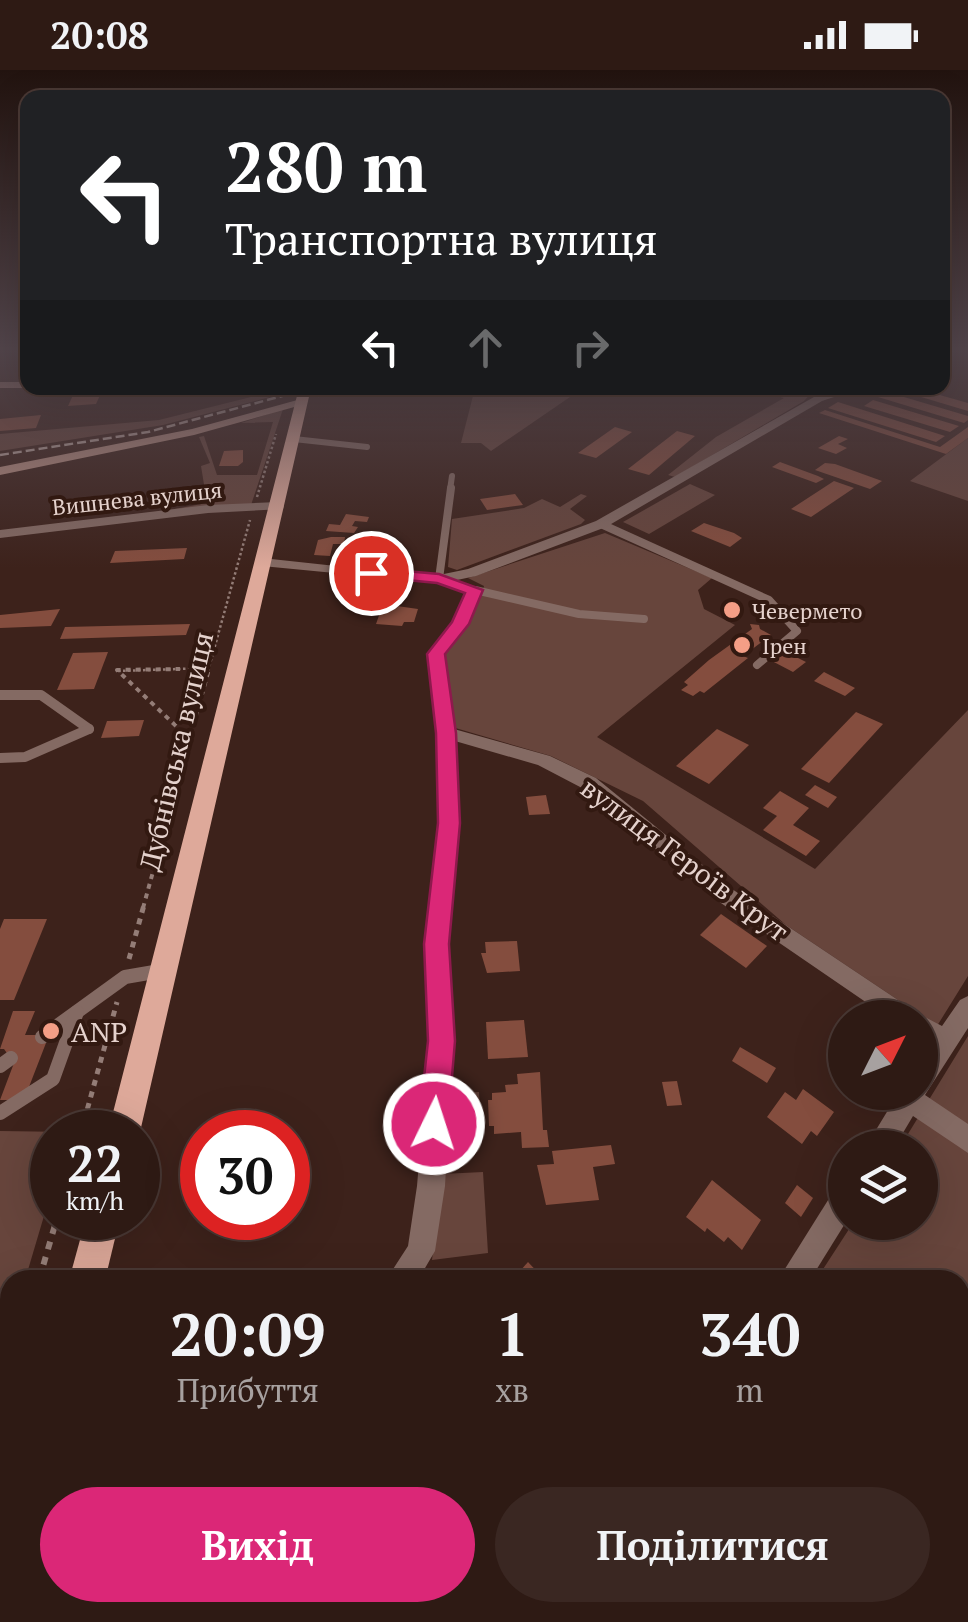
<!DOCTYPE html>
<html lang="uk">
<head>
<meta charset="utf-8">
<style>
	body { margin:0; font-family:"PT Serif",serif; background:#3a2722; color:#f1f3f6; height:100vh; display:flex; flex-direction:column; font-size:38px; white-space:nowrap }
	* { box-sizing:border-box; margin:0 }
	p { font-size:32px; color:#a7a1a0 }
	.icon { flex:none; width:55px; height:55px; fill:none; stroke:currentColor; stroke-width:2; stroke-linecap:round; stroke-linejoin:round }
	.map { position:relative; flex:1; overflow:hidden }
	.sheet { position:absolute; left:0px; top:1200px; width:970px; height:352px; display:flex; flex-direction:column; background:#2e1a14; border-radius:30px 30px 0 0; box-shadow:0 10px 40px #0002,0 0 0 2px #493834 }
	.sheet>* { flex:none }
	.hud { position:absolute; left:20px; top:20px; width:930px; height:305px; border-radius:20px; box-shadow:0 10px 40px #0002,0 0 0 2px #493834; background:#202124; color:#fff; overflow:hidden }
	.needle { width:65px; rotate:48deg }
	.buttons { position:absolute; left:828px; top:930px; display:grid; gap:20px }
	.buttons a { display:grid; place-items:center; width:110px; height:110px; border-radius:50%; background:#2e1a14; box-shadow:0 10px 40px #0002,0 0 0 2px #493834; font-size:50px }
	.speed { position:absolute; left:30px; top:1040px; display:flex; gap:20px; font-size:50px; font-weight:700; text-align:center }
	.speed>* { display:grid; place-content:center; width:130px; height:130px; border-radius:50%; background:#2e1a14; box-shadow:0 10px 40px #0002,0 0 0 2px #493834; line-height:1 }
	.speed small { font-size:25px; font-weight:400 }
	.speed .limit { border:15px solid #d22; background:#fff; color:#111 }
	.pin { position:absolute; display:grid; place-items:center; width:85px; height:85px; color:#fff; margin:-42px; border:5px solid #fff; border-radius:50%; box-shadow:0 2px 10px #0007 }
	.me { position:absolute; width:110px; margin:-55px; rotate:4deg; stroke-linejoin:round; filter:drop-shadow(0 0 8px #0008) }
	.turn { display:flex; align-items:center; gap:35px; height:210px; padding:0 40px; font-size:45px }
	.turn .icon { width:130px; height:130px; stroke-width:2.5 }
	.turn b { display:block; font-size:70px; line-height:85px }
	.lanes { display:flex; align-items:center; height:95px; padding:0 40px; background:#0003; justify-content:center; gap:50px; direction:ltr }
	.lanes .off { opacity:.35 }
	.eta { display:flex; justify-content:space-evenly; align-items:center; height:170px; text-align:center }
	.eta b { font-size:60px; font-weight:600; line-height:70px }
	.cta { display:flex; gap:20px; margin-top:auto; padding:20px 40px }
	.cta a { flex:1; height:115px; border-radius:60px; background:#db2777; color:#fff; font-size:40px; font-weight:600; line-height:115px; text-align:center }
	.cta a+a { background:#3a2722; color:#f1f3f6 }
	.status { display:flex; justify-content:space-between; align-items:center; height:70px; padding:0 50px; background:#2e1a14; direction:ltr }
	.status svg { height:28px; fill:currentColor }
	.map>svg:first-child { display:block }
</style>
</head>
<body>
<div class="status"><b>20:08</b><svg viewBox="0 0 49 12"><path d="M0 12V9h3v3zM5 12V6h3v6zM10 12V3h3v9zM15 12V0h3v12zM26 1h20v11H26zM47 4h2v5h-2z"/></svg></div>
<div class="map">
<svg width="968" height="1552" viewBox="0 0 968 1552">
	<rect width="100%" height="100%" fill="#3d221b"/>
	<g fill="#67453c">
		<path d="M 475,318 L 537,318 L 570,327 L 491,381 L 481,373 L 461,373 Z"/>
		<path d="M 745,318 L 815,319 L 804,331 L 675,407 L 668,405 L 716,367 L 784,328 Z"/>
		<path d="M 271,322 L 270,327 L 163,355 L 0,381 L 0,364 L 159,350 Z"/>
		<path d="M 283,339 L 251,435 L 169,440 L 207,433 L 201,396 L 210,393 L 199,367 L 204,366 L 217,405 L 257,405 L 273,352 L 241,353 Z"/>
		<path d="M 968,368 L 968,431 L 910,411 Z"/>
		<path d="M 690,414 L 715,425 L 649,464 L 623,452 Z"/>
		<path d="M 581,424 L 587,426 L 570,439 L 585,450 L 581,454 L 457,500 L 448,497 L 452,449 L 524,438 L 542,429 L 560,437 Z"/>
		<path d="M 605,463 L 712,508 L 698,520 L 704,539 L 735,555 L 597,667 L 815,799 L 968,640 L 968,906 L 937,956 L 786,855 L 643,731 L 551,686 L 452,657 L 442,585 C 460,564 477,544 484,516 L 468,508 Z"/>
		<path d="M 968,966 L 968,1552 L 72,1552 L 74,1542 L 960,1542 L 960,1210 L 816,1210 L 853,1153 L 920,1152 L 920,1078 L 900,1077 Z"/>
		<path d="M 479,1022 L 481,1062 L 444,1065 L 443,1024 Z"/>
		<path d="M 0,1061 L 70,1062 L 52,1062 L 52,1119 L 25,1210 L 10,1210 L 10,1225 L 0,1229 Z"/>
		<path d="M 483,1102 L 488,1183 L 432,1190 L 442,1104 Z"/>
	</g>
	<g fill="#844d3e">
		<path d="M 891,318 L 915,318 L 968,333 L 968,341 Z"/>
		<path d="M 102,321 L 96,334 L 68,336 L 74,323 Z"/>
		<path d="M 887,322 L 968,346 L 968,350 L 964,353 L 878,327 Z"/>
		<path d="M 873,330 L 959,356 L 950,362 L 864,336 Z"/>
		<path d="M 838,332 L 945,366 L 936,372 L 828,338 Z"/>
		<path d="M 825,340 L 940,377 L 968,357 L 968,368 L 946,384 L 819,343 Z"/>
		<path d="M 41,345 L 36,358 L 0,361 L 0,349 Z"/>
		<path d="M 615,357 L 632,362 L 596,388 L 578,383 Z"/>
		<path d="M 677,361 L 695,366 L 649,405 L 628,399 Z"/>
		<path d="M 839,366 L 848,369 L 838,374 L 847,378 L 836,384 L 818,378 Z"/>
		<path d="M 243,380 L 243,392 L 238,396 L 219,396 L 224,381 Z"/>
		<path d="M 780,392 L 818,406 L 824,409 L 816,413 L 772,397 Z"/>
		<path d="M 825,393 L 835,394 L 882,411 L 870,419 L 815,400 Z"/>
		<path d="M 834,411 L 854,418 L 811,447 L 791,439 Z"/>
		<path d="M 515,424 L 523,435 L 487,440 L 480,429 Z"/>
		<path d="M 346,444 L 369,447 L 367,452 L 355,451 L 352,456 L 358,457 L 354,463 L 326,461 L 329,454 L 340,455 Z"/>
		<path d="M 704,453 L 734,463 L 742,468 L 730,477 L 691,461 Z"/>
		<path d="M 331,467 L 345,467 L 344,474 L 333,474 L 330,486 L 314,485 L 318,470 Z"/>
		<path d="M 187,478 L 184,489 L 110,493 L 115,481 Z"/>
		<path d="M 383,534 L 418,539 L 414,552 L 404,552 L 402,556 L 376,554 Z"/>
		<path d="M 60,539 L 51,556 L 0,558 L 0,545 Z"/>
		<path d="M 190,554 L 186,565 L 60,569 L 65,557 Z"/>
		<path d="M 750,554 L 759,555 L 760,559 L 771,565 L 743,586 L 748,588 L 704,623 L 700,621 L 693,626 L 681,620 L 688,615 L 684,612 L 709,590 L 752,559 Z"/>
		<path d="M 782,580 L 806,592 L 793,602 L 770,590 Z"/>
		<path d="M 108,582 L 94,619 L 57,620 L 73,583 Z"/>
		<path d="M 824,602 L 855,618 L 845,626 L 814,611 Z"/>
		<path d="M 856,642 L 883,654 L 829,713 L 801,699 Z"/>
		<path d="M 144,650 L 139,666 L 101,668 L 107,651 Z"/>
		<path d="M 717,659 L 749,675 L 709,714 L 676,696 Z"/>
		<path d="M 815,715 L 837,727 L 828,738 L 805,725 Z"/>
		<path d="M 780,721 L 809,738 L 793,755 L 820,771 L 806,786 L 763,760 L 777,746 L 763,738 Z"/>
		<path d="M 546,725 L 550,744 L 529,745 L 526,727 Z"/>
		<path d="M 721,844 L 767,876 L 746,898 L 700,865 Z"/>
		<path d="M 4,849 L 47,849 L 14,930 L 0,930 L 0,859 Z"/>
		<path d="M 517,871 L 520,901 L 487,903 L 481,883 L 486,883 L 485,872 Z"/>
		<path d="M 13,941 L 35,941 L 25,965 L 41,965 L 46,973 L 27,1022 L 16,1030 L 0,1030 L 14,993 L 4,979 L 0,979 Z"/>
		<path d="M 524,950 L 528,987 L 488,989 L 486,952 Z"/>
		<path d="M 740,977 L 776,998 L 767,1013 L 732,991 Z"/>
		<path d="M 540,1002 L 543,1060 L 547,1060 L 549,1077 L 522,1078 L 521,1062 L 494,1064 L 494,1056 L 489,1056 L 488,1030 L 492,1030 L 492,1023 L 506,1022 L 505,1015 L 518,1014 L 517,1004 Z"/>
		<path d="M 677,1011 L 682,1035 L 667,1036 L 662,1012 Z"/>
		<path d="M 803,1019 L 834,1042 L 817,1066 L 811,1061 L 802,1074 L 767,1047 L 785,1022 L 796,1030 Z"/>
		<path d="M 611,1075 L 615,1094 L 593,1097 L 599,1130 L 546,1135 L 537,1095 L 554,1094 L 552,1081 Z"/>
		<path d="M 712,1110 L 761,1150 L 742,1180 L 728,1167 L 724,1172 L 707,1158 L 705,1162 L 686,1147 Z"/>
		<path d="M 797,1115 L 813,1128 L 801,1147 L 785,1133 Z"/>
		<path d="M 528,1192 L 545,1210 L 512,1210 Z"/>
	</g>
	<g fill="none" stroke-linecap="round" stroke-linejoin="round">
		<g stroke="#947d77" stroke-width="2.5" stroke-dasharray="2.5 2.5" stroke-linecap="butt">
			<path d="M 318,326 L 336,318"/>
			<path d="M 257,427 L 276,364"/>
			<path d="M 118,601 L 208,598"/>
			<path d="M 208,601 L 250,450"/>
		</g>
		<g stroke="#947d77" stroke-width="4" stroke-dasharray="5 5" stroke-linecap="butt">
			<path d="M 176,656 L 117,600 L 180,599"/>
			<path d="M 143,838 L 209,599"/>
		</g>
		<g stroke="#947d77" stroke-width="5" stroke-dasharray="6 6" stroke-linecap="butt">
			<path d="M 129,889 L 144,835"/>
			<path d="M 81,1062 L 117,932"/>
		</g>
		<g stroke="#947d77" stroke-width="6" stroke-dasharray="8 8" stroke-linecap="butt">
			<path d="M 39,1210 L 57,1148"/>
			<path d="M 0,1350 L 10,1314"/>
		</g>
		<g stroke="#846a63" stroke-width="6">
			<path d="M 294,369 L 367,377"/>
			<path d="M 450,420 L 452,406"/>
		</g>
		<g stroke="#846a63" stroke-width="8">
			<path d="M 601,454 L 769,530 L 797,561 L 757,595"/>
			<path d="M 439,509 L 451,418"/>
			<path d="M 475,520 L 579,544 L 644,549"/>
		</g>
		<g stroke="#846a63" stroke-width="10">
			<path d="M 0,625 L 41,625 L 89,659"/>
			<path d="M 0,688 L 25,687 L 89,659"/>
		</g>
		<g stroke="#846a63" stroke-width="14">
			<path d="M 42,967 L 125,907 L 160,901"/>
			<path d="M 0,996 L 11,988"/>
			<path d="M 0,1043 L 53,1009 L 77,942"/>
		</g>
		<g fill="#846a63" fill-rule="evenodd">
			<path d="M 836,320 L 840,321 L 840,325 L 822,331 L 606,457 L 476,506 L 457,510 L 482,520 L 468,554 L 444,584 L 454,659 L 550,686 L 596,708 L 732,819 L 919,944 L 942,956 L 960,930 L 968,926 L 968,958 L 925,1025 L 968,1054 L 968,1083 L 913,1046 L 894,1078 L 865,1078 L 899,1022 L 920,1022 L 920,991 L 930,975 L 920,968 L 920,948 L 889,948 L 718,831 L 582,718 L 538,695 L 455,671 L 459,753 L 448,875 L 453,971 L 445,1116 L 435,1181 L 418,1210 L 386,1210 L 408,1176 L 417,1116 L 429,971 L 426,875 L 439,753 L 437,663 L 428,584 L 453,553 L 467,522 L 438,513 L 262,496 L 255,492 L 262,488 L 410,504 L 439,505 L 468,499 L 596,451 L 814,327 Z"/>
			<path d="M 278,432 L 284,436 L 283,439 L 208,443 L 0,468 L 0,460 L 208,435 Z"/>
			<path d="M 845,1115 L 846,1152 L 810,1210 L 778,1210 L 835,1119 Z"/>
			<rect x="0" y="1231" width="10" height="30"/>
			<path d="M 960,1333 L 968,1336 L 968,1372 L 960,1369 Z"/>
			<path d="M 280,1542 L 316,1542 L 315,1552 L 279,1552 Z"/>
			<path d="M 709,1542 L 750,1542 L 754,1552 L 713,1552 Z"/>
		</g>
		<g fill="#b68e82" fill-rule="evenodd">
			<path d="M 0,312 L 28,312 L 30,318 L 0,318 Z"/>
			<path d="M 301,329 L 306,332 L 305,334 L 194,365 L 0,405 L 0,397 L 192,359 Z"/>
		</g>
		<g fill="#dea99a" fill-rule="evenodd">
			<path d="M 299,318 L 311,318 L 140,1062 L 138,1069 L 138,1062 L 108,1062 Z"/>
			<path d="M 86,1148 L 120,1148 L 105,1210 L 69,1210 Z"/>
			<path d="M 10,1502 L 10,1542 L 28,1542 L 26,1552 L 0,1552 L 0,1506 Z"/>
		</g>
		<path stroke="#baa59f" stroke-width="2.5" stroke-dasharray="9 4" stroke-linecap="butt" d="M 0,385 L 148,362 L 312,318"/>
	</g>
	<linearGradient id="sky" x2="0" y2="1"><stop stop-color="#22130f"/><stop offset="0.56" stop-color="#51444a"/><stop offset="1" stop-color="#51444a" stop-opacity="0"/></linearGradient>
	<rect width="968" height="498" fill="url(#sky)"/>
	<path fill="#db2777" stroke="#8e194d" stroke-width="2.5" d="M 371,498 L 439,504 L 483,520 L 469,554 L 445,584 L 456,663 L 460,753 L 449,874 L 455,971 L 448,1054 L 444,1064 L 434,1068 L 423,1064 L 419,1054 L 428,971 L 424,874 L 438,753 L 436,663 L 427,584 L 452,552 L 465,523 L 437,513 L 366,506 L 366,500 Z"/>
	<g fill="#f49e86" stroke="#321911" stroke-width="4">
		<circle cx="732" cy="540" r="10"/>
		<circle cx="742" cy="575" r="10"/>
		<circle cx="51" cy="961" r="10"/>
	</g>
	<g text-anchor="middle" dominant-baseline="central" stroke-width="8" stroke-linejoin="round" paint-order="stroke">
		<g font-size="22" fill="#e5d2cd" stroke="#321911">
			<text transform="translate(137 428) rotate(-6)">Вишнева вулиця</text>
		</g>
		<g font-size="22" fill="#e5d2cd" stroke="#321911" text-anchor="start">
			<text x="752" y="540">Чевермето</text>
			<text x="762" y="575">Ірен</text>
		</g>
		<g font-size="28" fill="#e5d2cd" stroke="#321911">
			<text transform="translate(176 681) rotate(-77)">Дубнівська вулиця</text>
			<text transform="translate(685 789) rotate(37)">вулиця Героїв Крут</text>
		</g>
		<g font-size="28" fill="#e5d2cd" stroke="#321911" text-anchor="start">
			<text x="71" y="961">ANP</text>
		</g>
	</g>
</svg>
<div class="buttons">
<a><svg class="needle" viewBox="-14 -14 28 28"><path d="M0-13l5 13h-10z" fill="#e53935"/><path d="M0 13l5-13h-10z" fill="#a7a1a0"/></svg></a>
<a><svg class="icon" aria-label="layers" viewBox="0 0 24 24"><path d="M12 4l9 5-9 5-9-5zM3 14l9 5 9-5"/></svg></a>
</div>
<div class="speed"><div>22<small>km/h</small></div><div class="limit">30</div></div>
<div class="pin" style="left:371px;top:503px;background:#d93025"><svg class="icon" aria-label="arrive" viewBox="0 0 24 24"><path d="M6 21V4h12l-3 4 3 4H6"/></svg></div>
<svg class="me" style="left:434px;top:1054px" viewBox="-20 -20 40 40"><circle r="17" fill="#db2777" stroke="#fff" stroke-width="3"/><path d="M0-11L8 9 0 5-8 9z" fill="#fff"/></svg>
<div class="hud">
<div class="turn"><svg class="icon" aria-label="left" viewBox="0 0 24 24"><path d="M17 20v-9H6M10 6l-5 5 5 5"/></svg><div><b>280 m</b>Транспортна вулиця</div></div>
<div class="lanes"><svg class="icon" aria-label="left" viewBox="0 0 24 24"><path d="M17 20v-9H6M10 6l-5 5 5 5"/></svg><svg class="icon off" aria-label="ahead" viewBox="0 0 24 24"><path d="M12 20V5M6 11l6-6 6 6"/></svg><svg class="icon off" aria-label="right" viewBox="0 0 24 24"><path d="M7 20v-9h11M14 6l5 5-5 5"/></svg></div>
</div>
<section class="sheet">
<div class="eta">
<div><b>20:09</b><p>Прибуття</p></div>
<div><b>1</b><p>хв</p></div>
<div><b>340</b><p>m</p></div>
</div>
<div class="cta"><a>Вихід</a><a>Поділитися</a></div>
</section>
</div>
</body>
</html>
